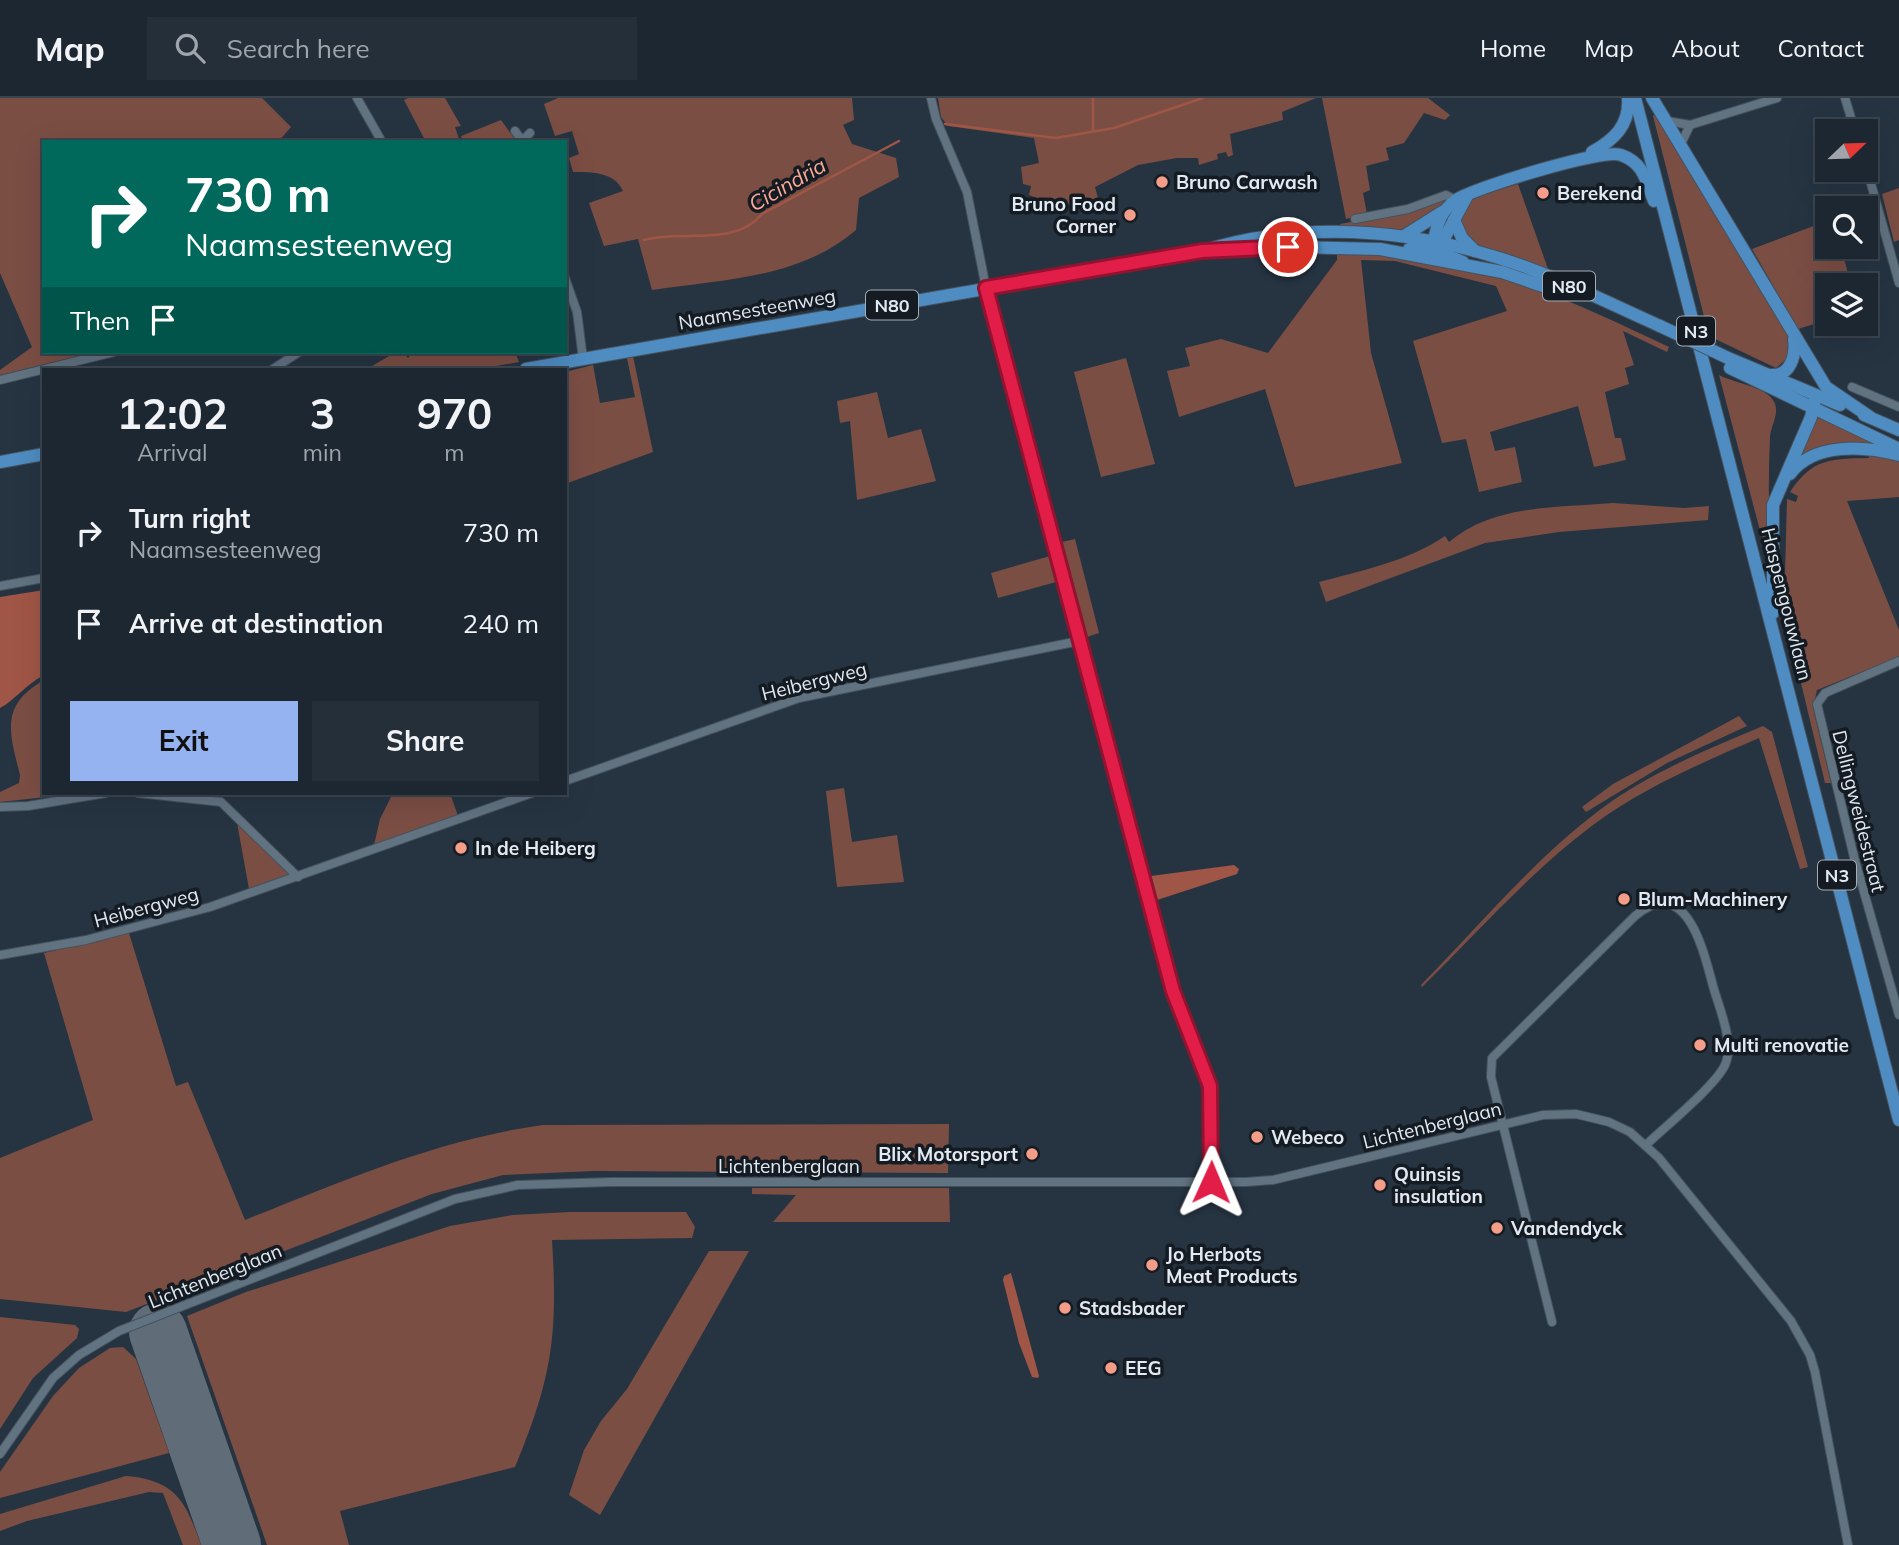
<!DOCTYPE html>
<html lang="en">
<head>
<meta charset="utf-8">
<style>
	body { margin:0; font-family:Mulish,sans-serif; background:#252f3a; color:#f1f3f6; height:100vh; display:flex; flex-direction:column; font-size:26px; white-space:nowrap }
	* { box-sizing:border-box; margin:0 }
	p { font-size:23px; color:#a0a5ac }
	.icon { flex:none; width:38px; height:38px; fill:none; stroke:currentColor; stroke-width:2; stroke-linecap:round; stroke-linejoin:round }
	.map { position:relative; flex:1; overflow:hidden }
	.panel { position:absolute; left:42px; top:270px; width:525px; height:427px; display:flex; flex-direction:column; background:#1c2732; border-radius:0px; box-shadow:0 7px 28px #0002,0 0 0 2px #3a444d }
	.panel>* { flex:none }
	.top-card { position:absolute; left:42px; top:42px; width:525px; height:214px; border-radius:0px; box-shadow:0 7px 28px #0002,0 0 0 2px #3a444d; background:#00695c; color:#fff; overflow:hidden }
	.needle { width:46px; rotate:67deg }
	.tools { position:absolute; left:1815px; top:21px; display:grid; gap:14px }
	.tools a { display:grid; place-items:center; width:63px; height:63px; border-radius:0px; background:#1c2732; box-shadow:0 7px 28px #0002,0 0 0 2px #3a444d; font-size:35px }
	.pin { position:absolute; display:grid; place-items:center; width:60px; height:60px; color:#fff; margin:-30px; border:4px solid #fff; border-radius:50%; box-shadow:0 2px 7px #0007 }
	.me { position:absolute; width:77px; margin:-38px; rotate:1deg; stroke-linejoin:round; filter:drop-shadow(0 0 5px #0008) }
	.turn { display:flex; align-items:center; gap:24px; height:147px; padding:0 28px; font-size:32px }
	.turn .icon { width:91px; height:91px; stroke-width:2.5 }
	.turn b { display:block; font-size:49px; line-height:60px }
	.then { display:flex; align-items:center; height:66px; padding:0 28px; background:#0003; gap:14px; font-size:26px }
	.eta { display:flex; justify-content:space-evenly; align-items:center; height:119px; text-align:center }
	.eta b { font-size:42px; font-weight:700; line-height:49px }
	.action { display:flex; gap:14px; margin-top:auto; padding:14px 28px }
	.action a { flex:1; height:80px; border-radius:0px; background:#95b2f1; color:#111; font-size:28px; font-weight:700; line-height:80px; text-align:center }
	.action a+a { background:#252f3a; color:#f1f3f6 }
	ul { padding:0; list-style:none }
	li { display:flex; align-items:center; gap:21px; height:91px; padding:0 28px }
	li div { flex:1 }
	li b { display:block; font-size:26px }
	li em { font-style:normal }
	header { display:flex; align-items:center; gap:42px; box-sizing:border-box; height:98px; padding:0 35px; background:#1c2732; border-bottom:2px solid #3a444d }
	header strong { font-size:33px }
	nav { display:flex; gap:38px; margin-inline-start:auto; font-size:24px }
	.search { width:490px; height:63px; background:#252f3a; display:flex; align-items:center; gap:18px; box-sizing:border-box; padding:0 24px; border-radius:0px; color:#a0a5ac; font-size:26px }
	.map>svg:first-child { display:block }
</style>
</head>
<body>
<header>
<strong>Map</strong>
<div class="search"><svg class="icon" aria-label="search" viewBox="0 0 24 24"><circle cx="10" cy="10" r="6"/><path d="M15 15l6 6"/></svg>Search here</div>
<nav><a>Home</a><a>Map</a><a>About</a><a>Contact</a></nav>
</header>
<div class="map">
<svg width="1899" height="1447" viewBox="0 0 1899 1447">
	<rect width="100%" height="100%" fill="#263442"/>
	<g fill="#7b4e44">
		<path d="M 0,0 L 262,0 L 291,29 L 278,44 L 44,44 L 44,254 L 94,254 L 0,277 L 0,272 L 32,249 L 0,175 Z"/>
		<path d="M 408,0 L 445,0 L 461,28 L 455,29 L 460,44 L 426,44 L 404,2 Z"/>
		<path d="M 558,0 L 852,0 L 854,22 L 843,27 L 852,46 L 896,60 L 899,79 L 859,100 L 856,132 C 799,181 723,181 652,192 L 638,141 L 604,148 L 589,105 L 623,93 C 615,74 592,74 573,74 L 569,60 L 579,56 L 572,33 L 555,38 L 544,6 Z"/>
		<path d="M 938,0 L 1316,0 L 1282,14 L 1283,22 L 1230,36 L 1233,57 L 1228,59 L 1226,54 L 1217,56 L 1218,61 L 1199,67 L 1198,60 L 1177,60 L 1138,67 L 1095,89 L 1098,100 L 1061,109 L 1029,97 L 1031,88 L 1023,86 L 1021,69 L 1039,65 L 1034,40 L 948,28 L 941,19 Z"/>
		<path d="M 1322,0 L 1428,0 L 1450,17 L 1445,22 L 1424,15 L 1404,45 L 1386,50 L 1389,62 L 1366,68 L 1370,92 L 1363,95 L 1367,116 L 1346,121 Z"/>
		<path d="M 1656,15 L 1755,183 L 1788,233 L 1790,258 L 1776,270 L 1709,238 L 1653,18 Z"/>
		<path d="M 501,22 L 517,44 L 463,44 L 461,38 Z"/>
		<path d="M 1518,86 L 1548,171 L 1471,145 L 1459,124 L 1472,100 Z"/>
		<path d="M 1899,90 L 1899,142 L 1894,144 L 1882,96 Z"/>
		<path d="M 1446,100 L 1449,103 L 1403,132 L 1341,130 L 1340,126 L 1411,113 Z"/>
		<path d="M 1827,123 L 1827,149 L 1835,149 L 1838,162 L 1844,160 L 1851,187 L 1827,187 L 1827,222 L 1798,231 L 1752,151 Z"/>
		<path d="M 1337,154 C 1387,157 1436,163 1485,175 C 1549,191 1609,221 1669,249 L 1667,254 L 1623,233 L 1634,267 L 1625,270 L 1629,286 L 1605,294 L 1615,340 L 1621,340 L 1626,362 L 1594,369 L 1578,308 L 1490,334 L 1495,353 L 1515,349 L 1522,384 L 1479,394 L 1466,341 L 1442,345 L 1413,243 L 1507,213 L 1496,188 L 1395,163 L 1361,162 L 1371,255 L 1402,365 L 1295,389 L 1265,291 L 1179,319 L 1167,273 L 1190,268 L 1185,250 L 1221,241 L 1268,255 L 1337,162 Z"/>
		<path d="M 396,254 L 403,254 L 408,260 L 413,254 L 515,254 L 519,264 L 480,271 L 367,271 Z"/>
		<path d="M 633,258 L 653,354 L 565,386 L 565,274 L 593,267 L 600,305 L 635,299 L 627,260 Z"/>
		<path d="M 1126,260 L 1155,366 L 1101,379 L 1074,274 Z"/>
		<path d="M 1719,277 C 1733,285 1764,288 1773,302 C 1781,314 1771,326 1770,339 C 1768,377 1769,415 1770,454 L 1767,459 Z"/>
		<path d="M 877,294 L 888,340 L 921,331 L 936,383 L 857,402 L 850,323 L 840,325 L 837,303 Z"/>
		<path d="M 1816,317 L 1887,351 L 1797,361 Z"/>
		<path d="M 1869,356 L 1899,362 L 1899,399 L 1847,403 L 1899,532 L 1899,559 L 1817,592 L 1813,610 L 1831,685 L 1825,685 L 1784,514 L 1787,401 L 1796,404 L 1798,398 L 1790,394 C 1813,360 1830,361 1869,360 Z"/>
		<path d="M 1613,405 L 1684,410 L 1709,408 L 1708,422 L 1559,434 L 1485,445 L 1326,504 L 1319,484 C 1360,473 1409,463 1445,438 L 1449,444 C 1494,406 1557,410 1613,405 Z"/>
		<path d="M 1075,441 L 1099,535 L 1087,539 L 1082,537 L 1058,445 Z"/>
		<path d="M 1050,458 L 1056,484 L 998,500 L 991,475 Z"/>
		<path d="M 44,582 L 46,699 L 0,704 L 0,694 L 19,685 L 20,677 C 9,634 0,607 44,582 Z"/>
		<path d="M 1739,618 L 1747,628 L 1667,665 L 1586,714 L 1582,709 L 1613,686 Z"/>
		<path d="M 1763,628 L 1772,634 L 1808,769 L 1800,771 L 1759,640 C 1702,665 1644,689 1593,727 C 1530,774 1478,834 1422,889 L 1421,887 C 1480,827 1533,762 1601,711 C 1649,675 1708,651 1763,628 Z"/>
		<path d="M 844,690 L 852,744 L 897,737 L 904,784 L 837,789 L 826,693 Z"/>
		<path d="M 393,695 L 450,695 L 458,718 L 374,747 L 380,721 Z"/>
		<path d="M 236,719 L 290,776 L 290,777 L 249,791 Z"/>
		<path d="M 129,835 L 176,988 L 188,984 L 245,1122 C 342,1083 439,1041 543,1027 L 949,1026 L 948,1075 L 594,1073 L 503,1077 L 432,1096 L 126,1214 L 0,1201 L 0,1060 L 93,1022 L 44,855 Z"/>
		<path d="M 752,1090 L 949,1090 L 950,1124 L 773,1124 L 796,1097 L 752,1096 Z"/>
		<path d="M 570,1114 L 686,1114 L 695,1129 L 692,1140 L 552,1142 C 558,1238 552,1280 515,1369 L 340,1413 L 349,1447 L 267,1447 L 187,1218 L 246,1194 L 450,1128 L 513,1117 Z"/>
		<path d="M 709,1153 L 749,1153 L 600,1417 L 569,1397 L 584,1352 L 601,1323 L 627,1291 Z"/>
		<path d="M 0,1219 L 75,1227 L 79,1231 L 77,1240 L 33,1280 L 0,1331 Z"/>
		<path d="M 123,1249 L 136,1261 L 169,1355 L 0,1400 L 0,1374 L 53,1298 L 79,1270 L 110,1250 Z"/>
		<path d="M 126,1378 C 176,1382 186,1404 201,1447 L 183,1447 L 163,1395 L 149,1394 L 27,1423 L 0,1433 L 0,1416 Z"/>
	</g>
	<g fill="#a05646">
		<path d="M 44,492 L 44,577 C 25,587 14,603 0,610 L 0,499 Z"/>
		<path d="M 1234,767 L 1239,771 L 1237,776 L 1157,802 L 1151,778 Z"/>
		<path d="M 1011,1175 L 1039,1278 L 1038,1280 L 1032,1279 L 1019,1245 L 1003,1182 L 1004,1178 Z"/>
	</g>
	<g fill="none" stroke-linecap="round" stroke-linejoin="round">
		<g stroke="#a05646" stroke-width="2.5">
			<path d="M 945,26 L 1056,40 L 1114,30 L 1203,0"/>
			<path d="M 1093,32 L 1093,0"/>
			<path d="M 644,142 C 681,131 734,150 762,116 L 899,43"/>
		</g>
		<path stroke="#606c78" stroke-width="58" d="M 158,1234 L 232,1447"/>
		<defs>
			<g id="minor">
				<path d="M 357,0 L 382,44"/>
				<path d="M 931,0 L 936,21 L 967,94 L 986,190 L 1025,342 L 1173,893 L 1210,988 L 1211,1084"/>
				<path d="M 1845,0 L 1855,33"/>
				<path d="M 1667,23 L 1690,27 L 1777,0"/>
				<path d="M 515,33 L 523,44"/>
				<path d="M 522,43 L 530,35"/>
				<path d="M 1681,46 L 1690,27"/>
				<path d="M 1866,68 L 1899,185"/>
				<path d="M 1355,121 L 1408,111 L 1446,97 L 1458,103"/>
				<path d="M 565,180 L 577,214 L 583,261"/>
				<path d="M 273,271 L 299,254"/>
				<path d="M 0,282 L 114,254"/>
				<path d="M 1852,289 L 1899,309"/>
				<path d="M 0,488 L 44,480"/>
				<path d="M 1899,563 L 1825,595 L 1817,606 L 1854,759 L 1899,917"/>
				<path d="M 565,683 L 799,600 L 1079,543"/>
				<path d="M 138,695 L 221,704 L 298,779"/>
				<path d="M 0,709 L 28,708 L 106,695"/>
				<path d="M 0,857 L 86,842 L 210,809 L 532,695"/>
				<path d="M 1552,1224 L 1491,979 L 1492,960 L 1635,818 C 1687,774 1704,855 1713,888 C 1719,910 1735,945 1725,967 C 1715,988 1666,1028 1647,1046"/>
				<path d="M 0,1356 L 53,1280 L 79,1257 L 119,1233 L 455,1101 L 518,1087 L 611,1084 L 1246,1084 L 1273,1082 L 1543,1017 L 1576,1016 L 1609,1024 L 1630,1034 L 1659,1060 L 1791,1223 L 1810,1257 L 1815,1274 L 1848,1447"/>
			</g>
			<g id="primary">
				<path d="M 1635,0 L 1899,1022"/>
				<path d="M 1652,0 L 1826,289 L 1870,319"/>
				<path d="M 1592,54 C 1614,42 1630,27 1628,0"/>
				<path d="M 1454,122 L 1462,140 L 1475,153"/>
				<path d="M 1404,138 L 1442,114"/>
				<path d="M 1409,151 L 1439,150 L 1467,98"/>
				<path d="M 1230,152 L 1291,149 L 1380,151 L 1502,174 L 1566,196"/>
				<path d="M 1463,164 L 1451,159 L 1434,143 C 1437,125 1441,113 1456,102 C 1474,90 1603,50 1621,57 C 1644,65 1646,83 1654,103"/>
				<path d="M 1728,260 L 1840,307"/>
				<path d="M 1730,270 L 1899,351"/>
				<path d="M 526,271 L 1202,153 C 1299,123 1406,130 1502,161 C 1556,178 1608,205 1660,228"/>
				<path d="M 1770,277 C 1791,279 1796,257 1794,241"/>
				<path d="M 1864,317 L 1899,332"/>
				<path d="M 0,364 L 44,356"/>
				<path d="M 1790,376 C 1814,344 1864,348 1899,357"/>
				<path d="M 1773,515 L 1773,407 L 1811,319 L 1816,297"/>
			</g>
		</defs>
		<use href="#minor" stroke="#45525e" stroke-width="10"/>
		<use href="#primary" stroke="#45525e" stroke-width="14"/>
		<use href="#minor" stroke="#617281" stroke-width="8"/>
		<use href="#primary" stroke="#4e8cc1" stroke-width="12"/>
		<defs>
			<path id="primary-bridge" d="M 1660,228 L 1728,260"/>
		</defs>
		<use href="#primary-bridge" stroke="#45525e" stroke-width="14" stroke-linecap="butt"/>
		<use href="#primary-bridge" stroke="#4e8cc1" stroke-width="12"/>
	</g>
	<g fill="none" stroke-linecap="round" stroke-linejoin="round">
		<defs>
			<path id="route" d="M 1211,1084 L 1210,988 L 1173,893 L 986,190 L 1202,153 L 1288,149"/>
		</defs>
		<use href="#route" stroke="#92132f" stroke-width="18"/>
		<use href="#route" stroke="#e11d48" stroke-width="12"/>
	</g>
	<g fill="#f49e8a" stroke="#151b22" stroke-width="2.5">
		<circle cx="1162" cy="84" r="7"/>
		<circle cx="1543" cy="95" r="7"/>
		<circle cx="1130" cy="117" r="7"/>
		<circle cx="461" cy="750" r="7"/>
		<circle cx="1624" cy="801" r="7"/>
		<circle cx="1700" cy="947" r="7"/>
		<circle cx="1257" cy="1039" r="7"/>
		<circle cx="1032" cy="1056" r="7"/>
		<circle cx="1380" cy="1087" r="7"/>
		<circle cx="1497" cy="1130" r="7"/>
		<circle cx="1152" cy="1167" r="7"/>
		<circle cx="1065" cy="1210" r="7"/>
		<circle cx="1111" cy="1270" r="7"/>
	</g>
	<g text-anchor="middle" dominant-baseline="central" stroke-width="7" stroke-linejoin="round" paint-order="stroke">
		<g fill="#151b22" stroke="#a4acb4" stroke-width="2">
			<rect x="1543" y="173.5" width="52" height="29" rx="5"/>
			<rect x="866" y="192.5" width="52" height="29" rx="5"/>
			<rect x="1677" y="218.5" width="38" height="29" rx="5"/>
			<rect x="1818" y="762.5" width="38" height="29" rx="5"/>
		</g>
		<g font-size="18" font-weight="bold" fill="#e1eaf3">
			<text x="1569" y="188">N80</text>
			<text x="892" y="207">N80</text>
			<text x="1696" y="233">N3</text>
			<text x="1837" y="777">N3</text>
		</g>
		<g font-size="19" font-weight="bold" fill="#e1eaf3" stroke="#151b22" text-anchor="start">
			<text x="1176" y="84">Bruno Carwash</text>
			<text x="1557" y="95">Berekend</text>
			<text x="1116" y="106" text-anchor="end">Bruno Food<tspan x="1116" dy="22">Corner</tspan></text>
			<text x="475" y="750">In de Heiberg</text>
			<text x="1638" y="801">Blum-Machinery</text>
			<text x="1714" y="947">Multi renovatie</text>
			<text x="1271" y="1039">Webeco</text>
			<text x="1018" y="1056" text-anchor="end">Blix Motorsport</text>
			<text x="1394" y="1076">Quinsis<tspan x="1394" dy="22">insulation</tspan></text>
			<text x="1511" y="1130">Vandendyck</text>
			<text x="1166" y="1156">Jo Herbots<tspan x="1166" dy="22">Meat Products</tspan></text>
			<text x="1079" y="1210">Stadsbader</text>
			<text x="1125" y="1270">EEG</text>
		</g>
		<g font-size="19" fill="#e1eaf3" stroke="#151b22">
			<text transform="translate(757 211) rotate(-10)">Naamsesteenweg</text>
			<text transform="translate(1787 506) rotate(76)">Haspengouwlaan</text>
			<text transform="translate(814 583) rotate(-14)">Heibergweg</text>
			<text transform="translate(1859 713) rotate(76)">Dellingweidestraat</text>
			<text transform="translate(146 809) rotate(-15)">Heibergweg</text>
			<text transform="translate(1432 1027) rotate(-14)">Lichtenberglaan</text>
			<text x="789" y="1068">Lichtenberglaan</text>
			<text transform="translate(215 1178) rotate(-22)">Lichtenberglaan</text>
		</g>
		<g font-size="21" font-style="italic" fill="#fea995" stroke="#151b22">
			<text transform="translate(787 86) rotate(-30)">Cicindria</text>
		</g>
	</g>
</svg>
<div class="tools">
<a><svg class="needle" viewBox="-14 -14 28 28"><path d="M0-13l5 13h-10z" fill="#e53935"/><path d="M0 13l5-13h-10z" fill="#a0a5ac"/></svg></a>
<a><svg class="icon" aria-label="search" viewBox="0 0 24 24"><circle cx="10" cy="10" r="6"/><path d="M15 15l6 6"/></svg></a>
<a><svg class="icon" aria-label="layers" viewBox="0 0 24 24"><path d="M12 4l9 5-9 5-9-5zM3 14l9 5 9-5"/></svg></a>
</div>
<div class="pin" style="left:1288px;top:149px;background:#d93025"><svg class="icon" aria-label="arrive" viewBox="0 0 24 24"><path d="M6 21V4h12l-3 4 3 4H6"/></svg></div>
<svg class="me" style="left:1211px;top:1084px" viewBox="-20 -20 40 40"><path d="M0-17L14 15 0 8-14 15z" fill="#e11d48" stroke="#fff" stroke-width="4"/></svg>
<div class="top-card">
<div class="turn"><svg class="icon" aria-label="right" viewBox="0 0 24 24"><path d="M7 20v-9h11M14 6l5 5-5 5"/></svg><div><b>730 m</b>Naamsesteenweg</div></div>
<div class="then">Then<svg class="icon" aria-label="arrive" viewBox="0 0 24 24"><path d="M6 21V4h12l-3 4 3 4H6"/></svg></div>
</div>
<section class="panel">
<div class="eta">
<div><b>12:02</b><p>Arrival</p></div>
<div><b>3</b><p>min</p></div>
<div><b>970</b><p>m</p></div>
</div>
<ul>
<li><svg class="icon" aria-label="right" viewBox="0 0 24 24"><path d="M7 20v-9h11M14 6l5 5-5 5"/></svg><div><b>Turn right</b><p>Naamsesteenweg</p></div><em>730 m</em></li>
<li><svg class="icon" aria-label="arrive" viewBox="0 0 24 24"><path d="M6 21V4h12l-3 4 3 4H6"/></svg><div><b>Arrive at destination</b></div><em>240 m</em></li>
</ul>
<div class="action"><a>Exit</a><a>Share</a></div>
</section>
</div>
</body>
</html>
